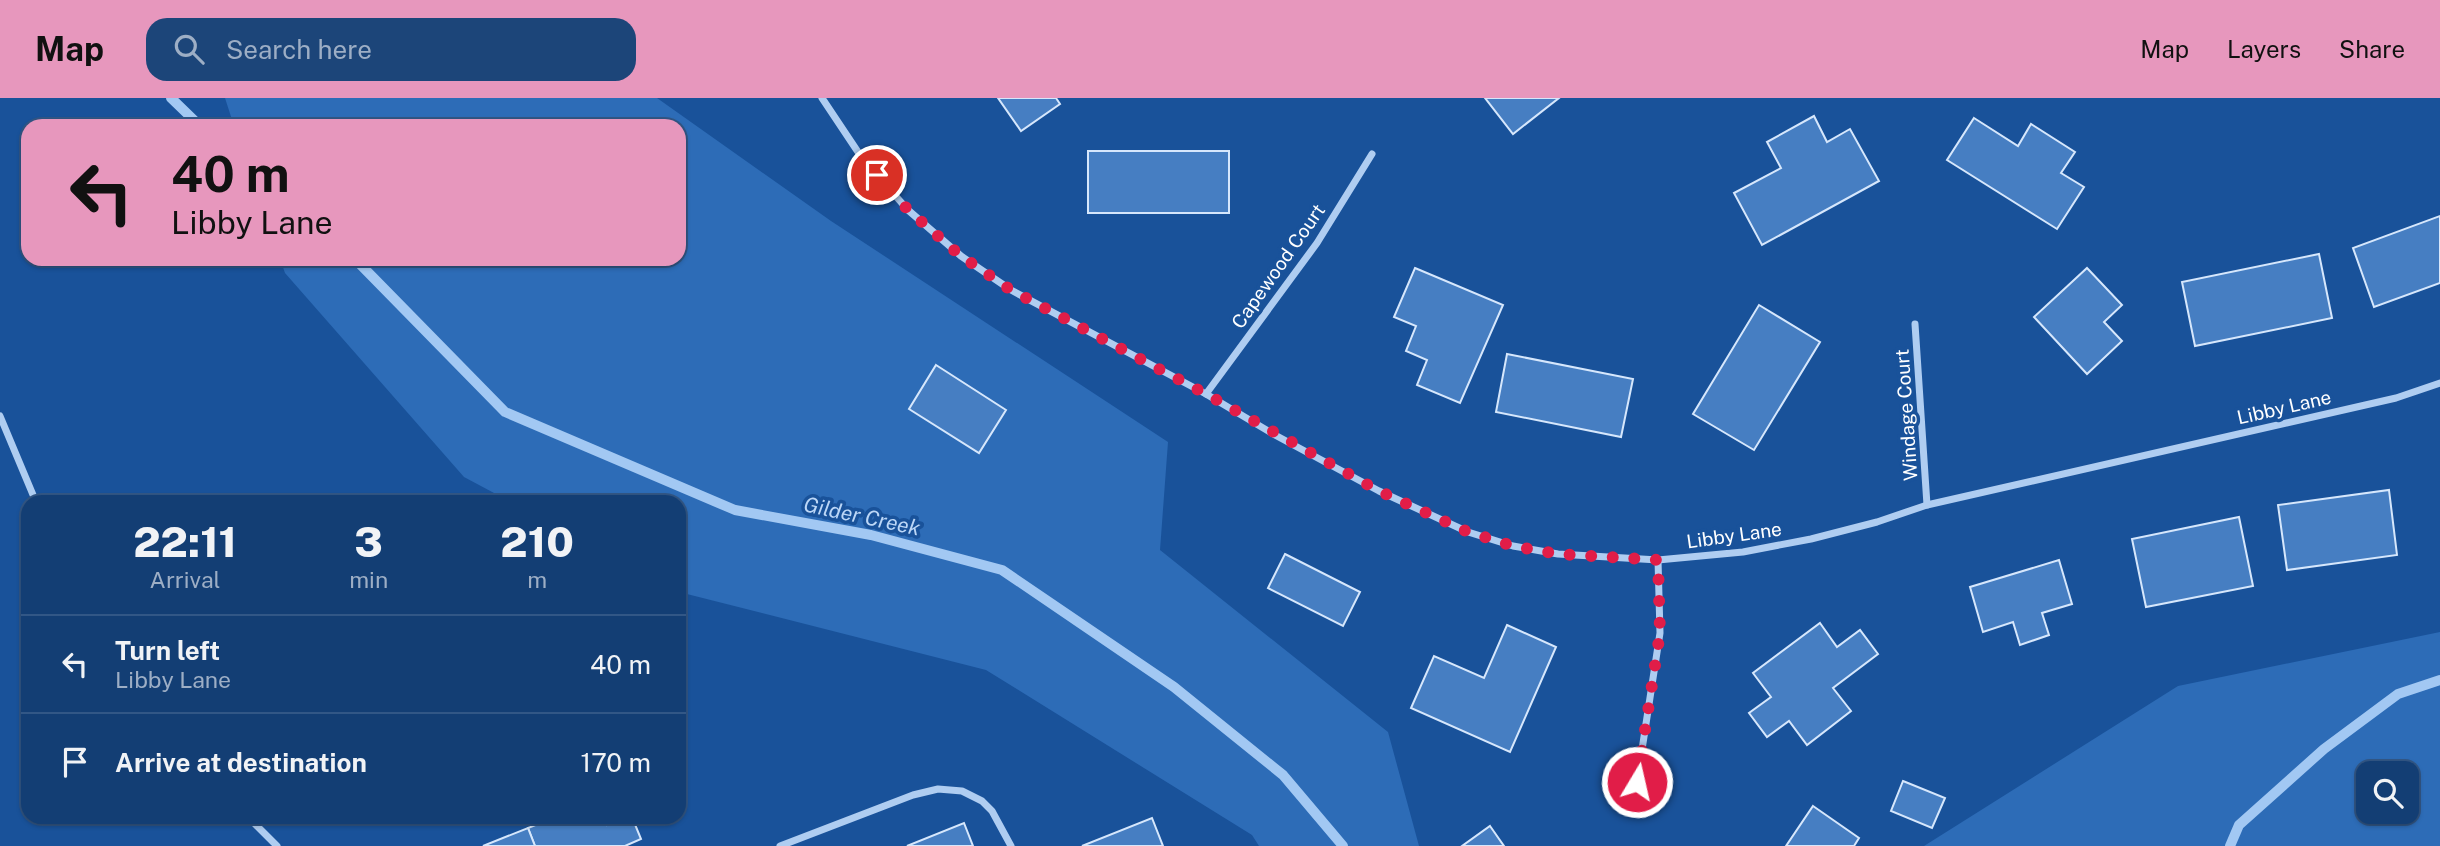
<!DOCTYPE html>
<html lang="en">
<head>
<meta charset="utf-8">
<style>
	body { margin:0; font-family:"Public Sans",sans-serif; background:#1c4579; color:#f1f3f6; height:100vh; display:flex; flex-direction:column; font-size:26px; white-space:nowrap }
	* { box-sizing:border-box; margin:0 }
	p { font-size:23px; color:#9daec5 }
	.icon { flex:none; width:38px; height:38px; fill:none; stroke:currentColor; stroke-width:2; stroke-linecap:round; stroke-linejoin:round }
	.map { position:relative; flex:1; overflow:hidden }
	.side { position:absolute; left:21px; top:397px; width:665px; height:329px; display:flex; flex-direction:column; background:#133e74; border-radius:21px; box-shadow:0 2px 5px #0004,0 0 0 2px #325786 }
	.side>* { flex:none }
	.hud { position:absolute; left:21px; top:21px; width:665px; height:147px; border-radius:21px; box-shadow:0 2px 5px #0004,0 0 0 2px #325786; background:#e797bd; color:#111; overflow:hidden }
	.buttons { position:absolute; left:2356px; top:663px; display:grid; gap:14px }
	.buttons a { display:grid; place-items:center; width:63px; height:63px; border-radius:14px; background:#133e74; box-shadow:0 2px 5px #0004,0 0 0 2px #325786; font-size:35px }
	.pin { position:absolute; display:grid; place-items:center; width:60px; height:60px; color:#fff; margin:-30px; border:4px solid #fff; border-radius:50%; box-shadow:0 2px 7px #0007 }
	.me { position:absolute; width:77px; margin:-38px; rotate:9deg; stroke-linejoin:round; filter:drop-shadow(0 0 5px #0008) }
	.turn { display:flex; align-items:center; gap:24px; height:147px; padding:0 35px; font-size:32px }
	.turn .icon { width:91px; height:91px; stroke-width:2.5 }
	.turn b { display:block; font-size:49px; line-height:60px }
	.eta { display:flex; justify-content:space-evenly; align-items:center; height:119px; text-align:center }
	.eta b { font-size:42px; font-weight:800; line-height:49px }
	ul { padding:0; list-style:none }
	li { display:flex; align-items:center; gap:21px; height:98px; padding:0 35px; border-top:2px solid #325786 }
	li div { flex:1 }
	li b { display:block; font-size:26px }
	li em { font-style:normal }
	header { display:flex; align-items:center; gap:42px; box-sizing:border-box; height:98px; padding:0 35px; background:#e797bd; color:#111 }
	header strong { font-size:33px }
	nav { display:flex; gap:38px; margin-inline-start:auto; font-size:24px }
	.search { width:490px; height:63px; background:#1c4579; display:flex; align-items:center; gap:18px; box-sizing:border-box; padding:0 24px; border-radius:21px; color:#9daec5; font-size:26px }
	.map>svg:first-child { display:block }
</style>
</head>
<body>
<header>
<strong>Map</strong>
<div class="search"><svg class="icon" aria-label="search" viewBox="0 0 24 24"><circle cx="10" cy="10" r="6"/><path d="M15 15l6 6"/></svg>Search here</div>
<nav><a>Map</a><a>Layers</a><a>Share</a></nav>
</header>
<div class="map">
<svg width="2440" height="748" viewBox="0 0 2440 748">
	<rect width="100%" height="100%" fill="#19529a"/>
	<g fill="#2d6cb7" fill-rule="evenodd">
		<path d="M 225,0 L 657,0 L 831,123 L 1168,344 L 1160,452 L 1388,634 L 1419,748 L 1259,748 L 1252,737 L 986,572 L 679,494 L 679,404 L 511,404 L 464,379 L 285,175 L 280,161 L 679,161 L 679,28 L 234,28 Z"/>
		<path d="M 2440,534 L 2440,748 L 1924,748 L 2178,588 ZM 2368,676 L 2406,676 L 2406,714 L 2368,714 Z"/>
	</g>
	<g fill="none" stroke-linecap="round" stroke-linejoin="round">
		<g stroke="#a2c8f3" stroke-width="10">
			<path d="M 171,0 L 200,28"/>
			<path d="M 355,161 L 505,314 L 735,412 L 871,437 L 1002,472 L 1174,589 L 1283,677 L 1343,748"/>
			<path d="M 2230,748 L 2239,727 L 2324,651 L 2398,596 L 2440,582"/>
		</g>
	</g>
	<g fill="#467ec2" stroke="#d6e7fc" stroke-width="2">
		<path d="M 998,0 L 1056,0 L 1060,6 L 1021,33 Z"/>
		<path d="M 1485,0 L 1559,0 L 1513,36 Z"/>
		<path d="M 1814,18 L 1827,44 L 1850,31 L 1879,83 L 1762,147 L 1734,95 L 1781,70 L 1767,44 Z"/>
		<path d="M 1974,20 L 2018,48 L 2031,26 L 2075,54 L 2061,75 L 2084,89 L 2057,131 L 1947,62 Z"/>
		<rect x="1088" y="53" width="141" height="62"/>
		<path d="M 2440,118 L 2440,185 L 2374,209 L 2353,150 Z"/>
		<path d="M 2319,156 L 2332,220 L 2195,248 L 2182,184 Z"/>
		<path d="M 1415,170 L 1503,207 L 1460,305 L 1417,287 L 1427,262 L 1406,253 L 1416,228 L 1394,219 Z"/>
		<path d="M 2087,170 L 2122,207 L 2104,224 L 2122,243 L 2087,276 L 2034,219 Z"/>
		<path d="M 1759,207 L 1820,244 L 1754,352 L 1693,316 Z"/>
		<path d="M 1507,256 L 1633,281 L 1621,339 L 1496,314 Z"/>
		<path d="M 936,267 L 1006,312 L 979,355 L 909,311 Z"/>
		<path d="M 2389,392 L 2397,457 L 2287,472 L 2278,407 Z"/>
		<path d="M 2239,419 L 2253,488 L 2146,509 L 2132,441 Z"/>
		<path d="M 1285,456 L 1360,494 L 1343,528 L 1268,490 Z"/>
		<path d="M 2059,462 L 2072,506 L 2042,515 L 2049,537 L 2020,547 L 2013,524 L 1983,534 L 1970,489 Z"/>
		<path d="M 1820,525 L 1837,549 L 1860,532 L 1878,556 L 1833,590 L 1851,613 L 1807,647 L 1789,623 L 1767,639 L 1749,615 L 1771,599 L 1753,575 Z"/>
		<path d="M 1507,527 L 1556,549 L 1510,654 L 1411,610 L 1434,558 L 1484,580 Z"/>
		<path d="M 1903,683 L 1945,700 L 1932,730 L 1891,713 Z"/>
		<path d="M 1813,708 L 1859,740 L 1854,748 L 1786,748 Z"/>
		<path d="M 555,719 L 604,719 L 607,727 L 626,719 L 632,719 L 641,741 L 625,748 L 535,748 L 528,730 Z"/>
		<path d="M 1152,720 L 1163,748 L 1082,748 Z"/>
		<path d="M 964,725 L 973,748 L 907,748 Z"/>
		<path d="M 1490,728 L 1504,748 L 1462,748 Z"/>
		<path d="M 528,730 L 535,748 L 483,748 Z"/>
	</g>
	<g fill="none" stroke-linecap="round" stroke-linejoin="round">
		<g stroke="#afcdf1" stroke-width="7">
			<path d="M 822,0 L 862,60 L 908,112 L 961,158 L 1011,192 L 1206,296 L 1275,337 L 1379,393 L 1468,434 L 1513,448 L 1558,456 L 1658,462 L 1743,454 L 1811,441 L 1877,424 L 1927,407 L 2396,300 L 2440,285"/>
			<path d="M 1915,226 L 1927,407"/>
			<path d="M 1206,296 L 1317,145 L 1372,56"/>
			<path d="M 0,318 L 36,404"/>
			<path d="M 1637,684 L 1660,535 L 1658,462"/>
			<path d="M 248,719 L 277,748"/>
			<path d="M 780,748 L 913,697 L 938,691 L 962,693 L 982,703 L 992,713 L 1011,748"/>
		</g>
	</g>
	<g fill="none" stroke-linecap="round" stroke-linejoin="round">
		<path stroke="#e11d48" stroke-width="12" stroke-dasharray="0 21.6" d="M 877,77 L 908,112 L 961,158 L 1011,192 L 1206,296 L 1379,393 L 1468,434 L 1513,448 L 1558,456 L 1658,462 L 1660,535 L 1637,684"/>
	</g>
	<g text-anchor="middle" dominant-baseline="central" stroke-width="7" stroke-linejoin="round" paint-order="stroke">
		<g font-size="19" fill="#fff" stroke="#19529a">
			<text transform="translate(1278 168) rotate(-55)">Capewood Court</text>
			<text transform="translate(2284 309) rotate(-13)">Libby Lane</text>
			<text transform="translate(1906 317) rotate(-94)">Windage Court</text>
			<text transform="translate(1734 437) rotate(-8)">Libby Lane</text>
		</g>
		<g font-size="21" font-style="italic" fill="#bcd7f7" stroke="#19529a">
			<text transform="translate(862 418) rotate(12)">Gilder Creek</text>
		</g>
	</g>
</svg>
<div class="buttons">
<a><svg class="icon" aria-label="search" viewBox="0 0 24 24"><circle cx="10" cy="10" r="6"/><path d="M15 15l6 6"/></svg></a>
</div>
<div class="pin" style="left:877px;top:77px;background:#d93025"><svg class="icon" aria-label="arrive" viewBox="0 0 24 24"><path d="M6 21V4h12l-3 4 3 4H6"/></svg></div>
<svg class="me" style="left:1637px;top:684px" viewBox="-20 -20 40 40"><circle r="17" fill="#e11d48" stroke="#fff" stroke-width="3"/><path d="M0-11L8 9 0 5-8 9z" fill="#fff"/></svg>
<div class="hud">
<div class="turn"><svg class="icon" aria-label="left" viewBox="0 0 24 24"><path d="M17 20v-9H6M10 6l-5 5 5 5"/></svg><div><b>40 m</b>Libby Lane</div></div>
</div>
<section class="side">
<div class="eta">
<div><b>22:11</b><p>Arrival</p></div>
<div><b>3</b><p>min</p></div>
<div><b>210</b><p>m</p></div>
</div>
<ul>
<li><svg class="icon" aria-label="left" viewBox="0 0 24 24"><path d="M17 20v-9H6M10 6l-5 5 5 5"/></svg><div><b>Turn left</b><p>Libby Lane</p></div><em>40 m</em></li>
<li><svg class="icon" aria-label="arrive" viewBox="0 0 24 24"><path d="M6 21V4h12l-3 4 3 4H6"/></svg><div><b>Arrive at destination</b></div><em>170 m</em></li>
</ul>
</section>
</div>
</body>
</html>
